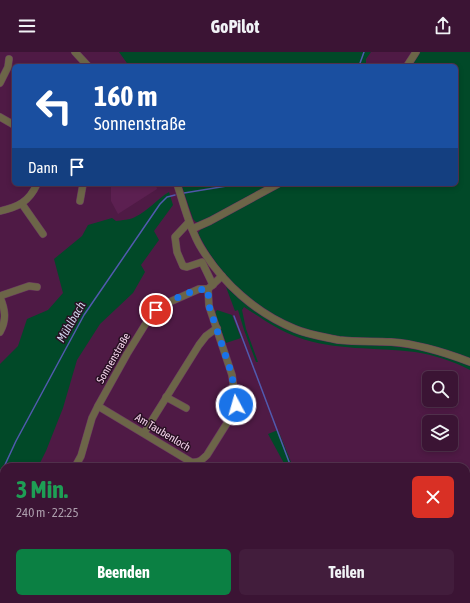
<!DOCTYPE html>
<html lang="de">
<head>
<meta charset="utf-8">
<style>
	body { margin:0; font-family:"Asap Condensed",sans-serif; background:#421d3c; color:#f1f3f6; height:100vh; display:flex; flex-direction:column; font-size:15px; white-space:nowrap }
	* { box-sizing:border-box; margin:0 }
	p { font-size:13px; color:#ac9eac }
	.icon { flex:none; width:22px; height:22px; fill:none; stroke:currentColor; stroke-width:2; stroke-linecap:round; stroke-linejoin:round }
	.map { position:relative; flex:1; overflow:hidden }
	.panel { position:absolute; left:0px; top:411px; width:470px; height:140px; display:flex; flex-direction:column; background:#3b1434; border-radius:12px 12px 0 0; box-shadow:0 2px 6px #0003,0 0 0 1px #54334f }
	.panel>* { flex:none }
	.banner { position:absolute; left:12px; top:12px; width:446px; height:122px; border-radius:6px; box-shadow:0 2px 6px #0003,0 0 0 1px #54334f; background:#1a4fa0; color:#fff; overflow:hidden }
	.fabs { position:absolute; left:422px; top:319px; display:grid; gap:8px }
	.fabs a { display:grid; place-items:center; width:36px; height:36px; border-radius:6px; background:#3b1434; box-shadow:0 2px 6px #0003,0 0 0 1px #54334f; font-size:20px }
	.pin { position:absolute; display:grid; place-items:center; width:34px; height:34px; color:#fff; margin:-17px; border:2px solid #fff; border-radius:50%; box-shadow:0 1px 4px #0007 }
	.me { position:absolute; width:44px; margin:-22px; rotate:354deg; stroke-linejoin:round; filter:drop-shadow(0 0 3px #0008) }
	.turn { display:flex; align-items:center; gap:14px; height:84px; padding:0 16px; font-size:18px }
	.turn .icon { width:52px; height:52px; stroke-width:2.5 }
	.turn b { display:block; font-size:28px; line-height:34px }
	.then { display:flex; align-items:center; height:38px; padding:0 16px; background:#0003; gap:8px; font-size:15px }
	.round { display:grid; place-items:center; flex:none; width:42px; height:42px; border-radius:6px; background:#421d3c }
	.overview { display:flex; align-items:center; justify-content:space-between; height:68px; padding:0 16px }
	h1 { font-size:24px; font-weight:700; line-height:30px; color:#1e9e55 }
	.primary-button { display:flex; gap:8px; margin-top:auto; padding:8px 16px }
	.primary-button a { flex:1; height:46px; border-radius:6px; background:#0b8043; color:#fff; font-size:16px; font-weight:700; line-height:46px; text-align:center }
	.primary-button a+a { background:#421d3c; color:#f1f3f6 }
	header { display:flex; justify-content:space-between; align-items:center; height:52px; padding:0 16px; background:#3b1434; font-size:18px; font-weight:700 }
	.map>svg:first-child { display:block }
</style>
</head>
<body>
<header><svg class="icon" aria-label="menu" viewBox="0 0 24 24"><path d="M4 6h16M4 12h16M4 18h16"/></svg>GoPilot<svg class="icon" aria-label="share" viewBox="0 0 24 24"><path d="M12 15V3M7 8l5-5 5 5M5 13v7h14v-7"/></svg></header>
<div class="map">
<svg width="470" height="551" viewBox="0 0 470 551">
	<rect width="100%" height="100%" fill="#4f1a45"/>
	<path fill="#5c2051" d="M 109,132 L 156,132 L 157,137 L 118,162 L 111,149 L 111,135 Z"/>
	<g fill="#014928">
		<path d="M 119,0 L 371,0 L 366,7 L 366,14 L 129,14 Z"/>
		<path d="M 419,0 L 470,0 L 470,307 L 454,301 C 426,297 397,293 369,289 C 351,287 332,286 315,280 C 263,265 222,230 198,181 L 201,177 L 283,132 L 456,132 L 456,14 L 410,14 Z"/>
		<path d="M 181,132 L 272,132 L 202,170 L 196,170 L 193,167 Z"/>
		<path d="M 169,140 L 173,153 L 154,179 L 159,188 L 141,213 L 145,220 L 133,241 L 100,272 L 77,308 L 63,356 L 46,399 L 38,415 L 4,415 L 4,443 L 0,445 L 0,312 L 18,294 L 27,267 L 48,258 L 63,241 L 54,207 L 82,184 L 88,173 L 112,166 L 116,169 C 122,168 130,168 135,165 C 148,159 157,147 169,140 Z"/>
		<path d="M 226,235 L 245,251 L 263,264 L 337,291 L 392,294 L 414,297 L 433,300 L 470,313 L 470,318 C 453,309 434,303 415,300 C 376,295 335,299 297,285 C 278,278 261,266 244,255 L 242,258 L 246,277 L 258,310 L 256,310 L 244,278 L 238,258 L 235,259 Z"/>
		<path d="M 217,258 L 232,263 L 241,286 L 226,291 L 215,261 Z"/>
		<path d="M 278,378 L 293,415 L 286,415 L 268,382 Z"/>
	</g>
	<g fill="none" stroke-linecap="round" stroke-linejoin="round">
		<g stroke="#515aae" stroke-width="1.5">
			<path d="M 359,14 L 364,0"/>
			<path d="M 184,141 L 233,133"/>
			<path d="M 234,264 L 291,415"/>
			<path d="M 0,419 L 3,417 L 16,389 L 84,263 L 160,152 L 167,145 L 175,143"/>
		</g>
		<defs>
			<g id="minor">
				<path d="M 75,0 L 88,14"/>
				<path d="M 407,14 L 416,0"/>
				<path d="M 0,31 L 8,15 L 9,7"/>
				<path d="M 0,65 L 14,73"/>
				<path d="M 177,132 C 184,153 189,175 200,194 C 222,231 256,261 295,277 C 309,283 325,285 339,288 C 356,290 374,289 391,290 C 419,292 444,300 470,310"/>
				<path d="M 80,149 L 83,132"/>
				<path d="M 22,152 L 43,182"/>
				<path d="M 0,159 C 18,155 29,150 37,132"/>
				<path d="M 189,170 L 175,185 L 177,200 L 183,214 L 187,215 L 202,210 L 213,233"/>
				<path d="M 192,177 L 210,169 L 278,132"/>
				<path d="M 0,244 L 29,234 L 37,235"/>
				<path d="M 0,245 C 5,257 7,268 0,280"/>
				<path d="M 166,345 L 186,356"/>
				<path d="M 98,354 L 191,410 C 199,411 202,408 207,403 L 234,360 L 236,353 L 232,323 L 209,254 L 208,237"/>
				<path d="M 144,381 L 199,293 L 206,284 L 217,276"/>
				<path d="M 75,415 L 81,404 L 92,366 L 98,354 L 127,302 L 148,268 L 156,258 L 165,252 L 199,237 L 208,237 L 222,224"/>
				<path d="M 0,478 L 4,475"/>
			</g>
		</defs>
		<use href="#minor" stroke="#6a3860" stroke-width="8"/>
		<use href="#minor" stroke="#6c6548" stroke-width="7"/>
	</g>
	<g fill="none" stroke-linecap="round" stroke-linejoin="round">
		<path stroke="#1a73e8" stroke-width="7" stroke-dasharray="0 12.6" d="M 156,258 C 171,249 190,237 208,237 L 209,254 L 232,323 L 236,353"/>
	</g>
	<g text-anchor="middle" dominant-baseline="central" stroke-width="3" stroke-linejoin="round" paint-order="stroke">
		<g font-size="11" fill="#f6d5ed" stroke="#281023">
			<text transform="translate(113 306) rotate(-60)">Sonnenstraße</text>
			<text transform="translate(163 380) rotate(31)">Am Taubenloch</text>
		</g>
		<g font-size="12" font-style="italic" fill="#ced3ea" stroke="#281023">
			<text transform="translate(71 270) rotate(-60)">Mühlbach</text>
		</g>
	</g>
</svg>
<div class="fabs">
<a><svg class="icon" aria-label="search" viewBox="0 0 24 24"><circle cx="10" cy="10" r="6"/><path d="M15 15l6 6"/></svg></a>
<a><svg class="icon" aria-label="layers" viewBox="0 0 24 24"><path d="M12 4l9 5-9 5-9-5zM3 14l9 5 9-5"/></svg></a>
</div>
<div class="pin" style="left:156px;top:258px;background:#d93025"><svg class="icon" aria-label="arrive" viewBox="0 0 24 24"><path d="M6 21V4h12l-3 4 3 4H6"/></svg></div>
<svg class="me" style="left:236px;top:353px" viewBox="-20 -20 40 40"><circle r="17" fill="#1a73e8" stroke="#fff" stroke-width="3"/><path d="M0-11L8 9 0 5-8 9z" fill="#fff"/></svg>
<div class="banner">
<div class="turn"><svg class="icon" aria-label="left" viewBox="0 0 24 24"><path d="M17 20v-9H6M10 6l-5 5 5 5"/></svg><div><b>160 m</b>Sonnenstraße</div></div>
<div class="then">Dann<svg class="icon" aria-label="arrive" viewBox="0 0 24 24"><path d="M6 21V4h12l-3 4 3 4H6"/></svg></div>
</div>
<section class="panel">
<div class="overview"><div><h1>3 Min.</h1><p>240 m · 22:25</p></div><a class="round" style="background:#d93025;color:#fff"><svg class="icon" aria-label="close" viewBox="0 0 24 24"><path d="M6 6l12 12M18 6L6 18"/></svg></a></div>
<div class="primary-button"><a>Beenden</a><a>Teilen</a></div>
</section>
</div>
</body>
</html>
